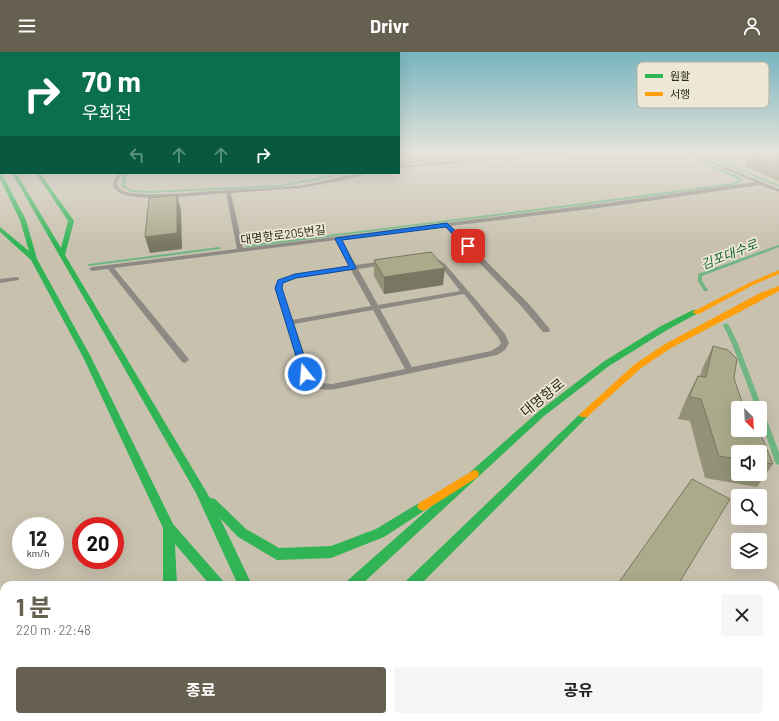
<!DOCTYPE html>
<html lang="ko">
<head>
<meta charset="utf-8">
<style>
	body { margin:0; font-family:Barlow,"Noto Sans KR",sans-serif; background:#f6f6f6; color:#222; height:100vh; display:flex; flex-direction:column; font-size:15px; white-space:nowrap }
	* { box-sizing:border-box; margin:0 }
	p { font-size:13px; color:#767676 }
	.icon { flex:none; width:22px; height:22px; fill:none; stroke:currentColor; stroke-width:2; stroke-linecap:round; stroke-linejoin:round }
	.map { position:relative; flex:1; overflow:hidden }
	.side { position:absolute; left:0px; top:529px; width:779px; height:140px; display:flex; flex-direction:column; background:#fff; border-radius:12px 12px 0 0; box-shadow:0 4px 16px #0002 }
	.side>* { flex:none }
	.guide { position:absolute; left:0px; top:0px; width:400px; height:122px; box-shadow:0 4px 16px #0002; background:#0b6e4f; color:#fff; overflow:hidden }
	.needle { width:26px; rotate:156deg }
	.controls { position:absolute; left:731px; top:349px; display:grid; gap:8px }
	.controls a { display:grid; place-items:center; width:36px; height:36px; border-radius:4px; background:#fff; box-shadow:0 4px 16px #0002; font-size:20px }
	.speed { position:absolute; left:12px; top:465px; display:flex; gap:8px; font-size:20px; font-weight:700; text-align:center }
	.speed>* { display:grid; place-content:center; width:52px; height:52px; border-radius:50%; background:#fff; box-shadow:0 4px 16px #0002; line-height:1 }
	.speed small { font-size:10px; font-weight:400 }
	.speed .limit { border:6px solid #d22; background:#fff; color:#111 }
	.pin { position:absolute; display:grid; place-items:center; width:34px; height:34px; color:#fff; margin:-17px; border-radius:8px; box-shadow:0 2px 6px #0006 }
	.me { position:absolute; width:44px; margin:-22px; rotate:343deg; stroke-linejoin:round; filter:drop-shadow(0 0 3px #0008) }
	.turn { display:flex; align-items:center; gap:14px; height:84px; padding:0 16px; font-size:18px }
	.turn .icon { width:52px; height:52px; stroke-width:2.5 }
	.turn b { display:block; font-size:28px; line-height:34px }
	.lanes { display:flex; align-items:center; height:38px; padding:0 16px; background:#0003; justify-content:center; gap:20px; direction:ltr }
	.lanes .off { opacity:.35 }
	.round { display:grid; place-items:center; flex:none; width:42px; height:42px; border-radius:4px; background:#f6f6f6 }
	.summary { display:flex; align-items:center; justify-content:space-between; height:68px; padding:0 16px }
	h1 { font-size:24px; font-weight:700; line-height:30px; color:#65604f }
	.cta { display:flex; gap:8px; margin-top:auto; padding:8px 16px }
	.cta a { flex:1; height:46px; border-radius:4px; background:#65604f; color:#fff; font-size:16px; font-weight:700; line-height:46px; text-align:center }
	.cta a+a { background:#f6f6f6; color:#222 }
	header { display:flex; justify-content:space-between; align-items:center; height:52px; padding:0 16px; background:#65604f; color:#fff; font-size:18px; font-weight:700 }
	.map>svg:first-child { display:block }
</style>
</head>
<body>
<header><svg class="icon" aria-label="menu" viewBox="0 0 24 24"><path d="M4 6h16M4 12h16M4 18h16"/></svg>Drivr<svg class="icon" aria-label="person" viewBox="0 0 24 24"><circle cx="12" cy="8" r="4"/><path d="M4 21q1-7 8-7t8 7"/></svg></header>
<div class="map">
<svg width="779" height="669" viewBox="0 0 779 669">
	<rect width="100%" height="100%" fill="#c8c1ae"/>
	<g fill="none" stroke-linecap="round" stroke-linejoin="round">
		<g fill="#6fb684" fill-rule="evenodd">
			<path d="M 520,100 L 527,100 L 399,112 L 399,110 Z"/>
			<path d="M 697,100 L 700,100 L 779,133 L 779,135 L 697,101 Z"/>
			<path d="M 702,109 L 738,124 L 743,129 L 733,133 L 584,153 L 247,195 L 245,194 L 247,193 L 584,151 L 732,131 L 739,129 L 736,126 L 701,111 Z"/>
			<path d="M 126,121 L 130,121 L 126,125 L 125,134 L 132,138 L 149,139 L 281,133 L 345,121 L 352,121 L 281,135 L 149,141 L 131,140 L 122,135 L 122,125 Z"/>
			<path d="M 779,193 L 779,195 L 702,224 L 702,229 L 708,238 L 708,239 L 704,239 L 698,229 L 698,222 Z"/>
			<path d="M 219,195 L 220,195 L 220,197 L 89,214 L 87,213 L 89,212 Z"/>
			<path d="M 726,271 L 729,273 L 738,292 L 779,400 L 779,413 L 777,412 L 775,410 L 760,366 L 760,356 L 756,356 L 732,292 L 723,273 Z"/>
		</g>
		<g fill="#8c8a83" fill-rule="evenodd">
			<path d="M 555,100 L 567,100 L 399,116 L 399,114 Z"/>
			<path d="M 685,100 L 690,100 L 779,137 L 779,140 L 760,133 L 606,155 L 451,174 L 528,251 L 549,276 L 550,278 L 549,280 L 543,280 L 522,255 L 445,175 L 341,188 L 356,213 L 419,204 L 436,206 L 445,212 L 505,282 L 509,291 L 505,298 L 497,303 L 336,337 C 324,339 312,337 304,328 L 275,236 L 278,229 L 295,222 L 350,214 L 336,188 L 114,216 L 188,306 L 189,308 L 185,311 L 182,310 L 108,217 L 92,219 L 89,217 L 92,215 L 237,197 L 226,141 C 200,143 145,150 122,142 C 118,140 115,138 113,134 L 114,127 L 120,121 L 125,121 C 121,125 114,129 119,136 C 122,139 126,140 130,141 C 157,144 186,141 213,139 C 241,137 270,137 298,134 C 322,131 346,121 370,121 L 334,130 L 299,136 L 231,141 L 243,196 L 606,151 L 755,130 ZM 419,208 L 432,209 L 441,214 L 460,239 L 378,253 L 358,217 ZM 351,218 L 371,254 L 292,268 L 281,236 L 283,231 L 296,226 ZM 464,242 L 498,285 L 501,291 L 499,294 L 491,299 L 412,315 L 380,257 ZM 373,258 L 405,317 L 332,332 L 321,331 L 312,327 L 294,272 Z"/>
			<path d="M 17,225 L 19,226 L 19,228 L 0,231 L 0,227 Z"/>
		</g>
		<g fill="#30b455" fill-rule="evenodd">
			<path d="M 0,121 L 2,122 L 26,168 L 37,207 L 91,305 L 173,472 L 223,529 L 225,533 L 210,533 L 175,492 L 177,533 L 163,533 L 163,476 L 83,305 L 31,208 L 0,180 L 0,175 L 29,199 L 20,168 L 0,127 Z"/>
			<path d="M 12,121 L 16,121 L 61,196 L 68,169 L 36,121 L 40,121 L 74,169 L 65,203 L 210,446 L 215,447 L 246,477 L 279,496 L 331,494 L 376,477 L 419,451 L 423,449 L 427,451 L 429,454 L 427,457 L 384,485 L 331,506 L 277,508 L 238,485 L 220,466 L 252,533 L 238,533 L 196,441 Z"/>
			<path d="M 693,258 L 696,258 L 700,260 L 667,278 L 609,314 L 544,364 L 361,533 L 345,533 L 347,529 L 538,360 L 603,310 L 661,274 Z"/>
			<path d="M 584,360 L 589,363 L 587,365 L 420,533 L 404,533 L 406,529 L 581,361 Z"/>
			<path d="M 188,665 L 207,665 L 205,669 L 186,669 Z"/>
			<path d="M 260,665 L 279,665 L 277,669 L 258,669 Z"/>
			<path d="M 354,665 L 374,665 L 376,669 L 356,669 Z"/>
			<path d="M 424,665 L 441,665 L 443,669 L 426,669 Z"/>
		</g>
		<g fill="#ff9f0a" fill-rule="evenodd">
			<path d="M 779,218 L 779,222 L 753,233 L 699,262 L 696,262 L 692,260 L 749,231 Z"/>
			<path d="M 779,234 L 779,239 L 671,296 L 641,316 L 587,365 L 581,365 L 579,363 L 581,361 L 635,312 L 665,292 L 760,241 Z"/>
			<path d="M 474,418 L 478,419 L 479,422 L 478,425 L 427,457 L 423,459 L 419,457 L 417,454 L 419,451 Z"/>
			<path d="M 113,665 L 130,665 L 128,669 L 111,669 Z"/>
		</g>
	</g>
	<g fill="#939278" fill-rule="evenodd">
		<path d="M 779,100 L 779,129 L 744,114 L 749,102 Z"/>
		<path d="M 374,208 L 443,233 L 384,242 L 374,224 Z"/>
		<path d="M 713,294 L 734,326 L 738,356 L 773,412 L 757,435 L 705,426 L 690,369 L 678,367 L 687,345 L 698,324 L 700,324 L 703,315 ZM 738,400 L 760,410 L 760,422 L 738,422 Z"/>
		<path d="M 593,665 L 717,665 L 708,669 L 595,669 Z"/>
	</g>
	<g fill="#787761">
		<path d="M 177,143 L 181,158 L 182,197 L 150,201 L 145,185 Z"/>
		<path d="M 445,216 L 443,233 L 384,242 L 384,225 Z"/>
		<path d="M 779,627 L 779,636 L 775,638 L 775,629 Z"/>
		<path d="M 696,665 L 717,665 L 708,669 L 687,669 Z"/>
	</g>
	<g fill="#abaa8b" stroke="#787761">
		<path d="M 774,100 L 779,100 L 779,114 L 749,102 Z"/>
		<path d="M 177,143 L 177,181 L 145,185 L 149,146 Z"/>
		<path d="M 431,200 L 445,216 L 384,225 L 374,208 Z"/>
		<path d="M 713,294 L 728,298 L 737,307 L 734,326 L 744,356 L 738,356 L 738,378 L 759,378 L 773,412 L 760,410 L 760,400 L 738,400 L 738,407 L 719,404 L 701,347 L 689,345 L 698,324 L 706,325 Z"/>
		<path d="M 692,427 L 730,447 L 678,533 L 617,533 Z"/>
		<path d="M 779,551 L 779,627 L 775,629 L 775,553 Z"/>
		<path d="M 619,665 L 696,665 L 687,669 L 622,669 Z"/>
	</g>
	<linearGradient id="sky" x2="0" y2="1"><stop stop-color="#77b5c0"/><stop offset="0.52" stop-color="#e6e3db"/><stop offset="1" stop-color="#e6e3db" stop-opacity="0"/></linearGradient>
	<rect width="779" height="193" fill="url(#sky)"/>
	<path fill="#1a73e8" stroke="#114b97" d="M 447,171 L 470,193 L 470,196 L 465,196 L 446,175 L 342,188 L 356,216 L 355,217 L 296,226 L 283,231 L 282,236 L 310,322 L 305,324 L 302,324 L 275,236 L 278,228 L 295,222 L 349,214 L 335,187 L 336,186 Z"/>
	<g text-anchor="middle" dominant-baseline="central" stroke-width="3.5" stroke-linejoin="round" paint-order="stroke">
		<g font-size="12" fill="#2f2b1c" stroke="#ede8d5">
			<text transform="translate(283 182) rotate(-7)">대명항로205번길</text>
		</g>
		<g font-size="13" font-style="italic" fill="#1a643a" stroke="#ede8d5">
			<text transform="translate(729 202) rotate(-22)">김포대수로</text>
		</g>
		<g font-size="14" fill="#2f2b1c" stroke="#ede8d5">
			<text transform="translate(542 345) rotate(-39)">대명항로</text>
		</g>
	</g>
	<rect x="637" y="10" width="132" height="46" rx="6" fill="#ede8d5" stroke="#b4af9e" stroke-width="1"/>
	<rect x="645" y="22" width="18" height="4" fill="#30b455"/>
	<rect x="645" y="40" width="18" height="4" fill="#ff9f0a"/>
	<g font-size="11" fill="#2f2b1c">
		<text x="670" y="28">원활</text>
		<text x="670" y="46">서행</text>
	</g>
</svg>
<div class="controls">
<a><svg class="needle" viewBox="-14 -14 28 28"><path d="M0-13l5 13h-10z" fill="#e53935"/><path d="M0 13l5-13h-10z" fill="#767676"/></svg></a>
<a><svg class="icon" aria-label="sound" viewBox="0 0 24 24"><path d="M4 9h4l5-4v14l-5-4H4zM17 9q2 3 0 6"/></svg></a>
<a><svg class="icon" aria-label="search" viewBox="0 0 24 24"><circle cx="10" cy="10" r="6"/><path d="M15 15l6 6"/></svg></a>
<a><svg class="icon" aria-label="layers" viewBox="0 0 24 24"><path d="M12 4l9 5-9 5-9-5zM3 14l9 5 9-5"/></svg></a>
</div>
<div class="speed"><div>12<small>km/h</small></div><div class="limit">20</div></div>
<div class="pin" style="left:468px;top:194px;background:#d93025"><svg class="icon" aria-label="arrive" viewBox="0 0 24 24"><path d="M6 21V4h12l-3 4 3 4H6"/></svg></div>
<svg class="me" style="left:305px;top:322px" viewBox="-20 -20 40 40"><circle r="17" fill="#1a73e8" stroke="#fff" stroke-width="3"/><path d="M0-11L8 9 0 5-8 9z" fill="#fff"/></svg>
<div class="guide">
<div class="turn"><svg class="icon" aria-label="right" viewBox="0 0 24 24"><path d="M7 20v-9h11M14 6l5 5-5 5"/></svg><div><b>70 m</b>우회전</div></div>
<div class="lanes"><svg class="icon off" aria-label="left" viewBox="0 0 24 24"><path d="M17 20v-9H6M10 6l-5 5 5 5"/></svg><svg class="icon off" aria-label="ahead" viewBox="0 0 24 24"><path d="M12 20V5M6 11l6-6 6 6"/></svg><svg class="icon off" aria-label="ahead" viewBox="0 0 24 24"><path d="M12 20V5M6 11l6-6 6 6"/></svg><svg class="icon" aria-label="right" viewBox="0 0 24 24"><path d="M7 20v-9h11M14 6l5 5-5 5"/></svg></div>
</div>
<section class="side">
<div class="summary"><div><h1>1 분</h1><p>220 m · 22:48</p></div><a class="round"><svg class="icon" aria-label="close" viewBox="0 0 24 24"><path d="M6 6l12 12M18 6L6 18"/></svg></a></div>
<div class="cta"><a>종료</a><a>공유</a></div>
</section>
</div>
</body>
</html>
